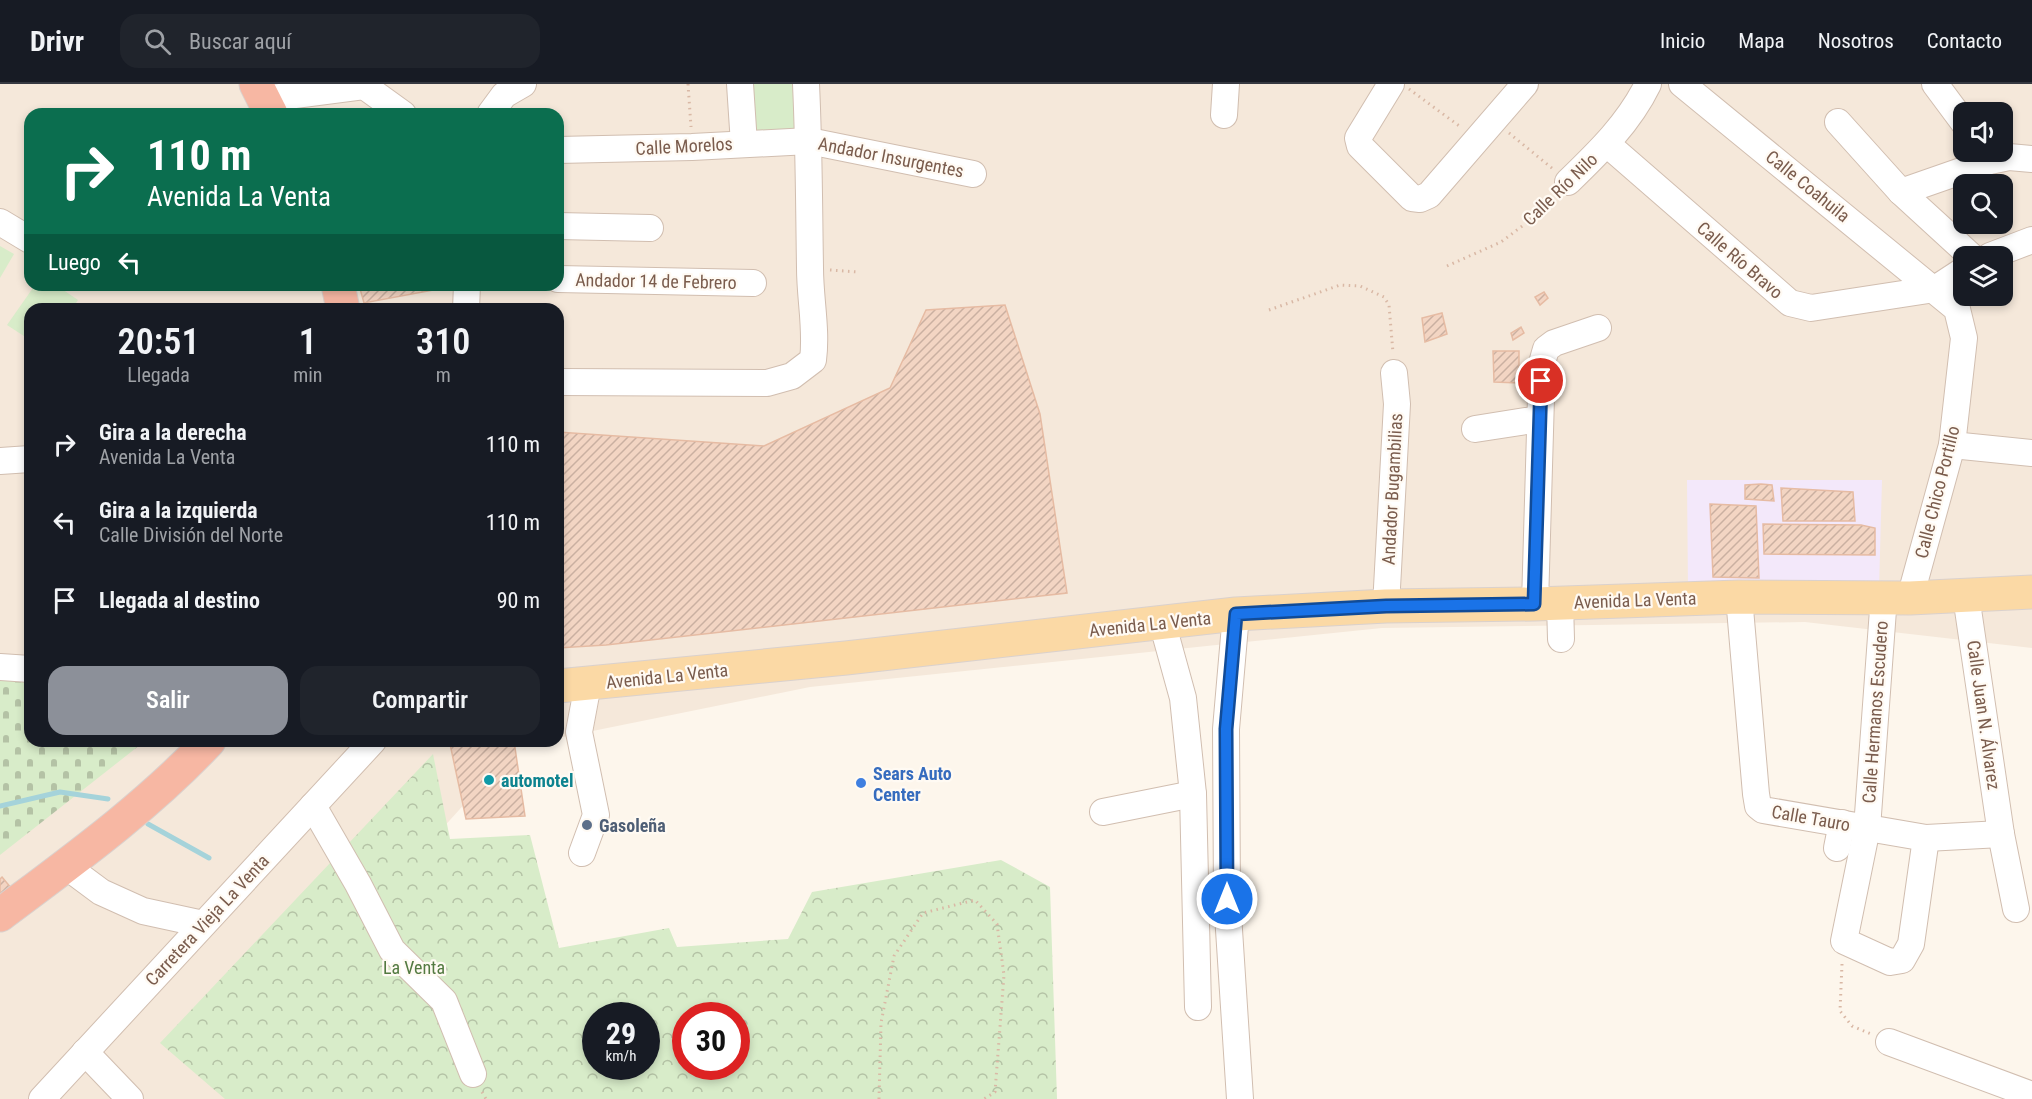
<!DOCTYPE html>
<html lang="es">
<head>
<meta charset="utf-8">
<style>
	body { margin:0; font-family:"Roboto Condensed",sans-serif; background:#20242c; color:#f1f3f6; height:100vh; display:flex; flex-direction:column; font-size:22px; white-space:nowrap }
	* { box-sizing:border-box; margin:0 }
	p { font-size:20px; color:#9ea1a6 }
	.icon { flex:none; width:33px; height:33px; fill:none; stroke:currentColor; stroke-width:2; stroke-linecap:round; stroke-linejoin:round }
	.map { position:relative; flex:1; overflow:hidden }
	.side { position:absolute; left:24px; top:219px; width:540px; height:444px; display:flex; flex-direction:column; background:#171b24; border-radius:18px; box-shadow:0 3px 9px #0003 }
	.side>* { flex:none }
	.banner { position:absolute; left:24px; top:24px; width:540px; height:183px; border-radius:18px; box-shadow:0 3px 9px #0003; background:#0b6e4f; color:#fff; overflow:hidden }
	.fabs { position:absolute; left:1953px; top:18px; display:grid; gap:12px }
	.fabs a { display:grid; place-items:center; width:60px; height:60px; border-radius:12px; background:#171b24; box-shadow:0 3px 9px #0003; font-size:30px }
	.speed { position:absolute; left:582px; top:918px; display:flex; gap:12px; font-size:30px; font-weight:700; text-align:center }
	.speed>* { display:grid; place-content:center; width:78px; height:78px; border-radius:50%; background:#171b24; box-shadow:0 3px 9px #0003; line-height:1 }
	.speed small { font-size:15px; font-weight:400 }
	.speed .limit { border:9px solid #d22; background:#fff; color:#111 }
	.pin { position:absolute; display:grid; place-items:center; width:51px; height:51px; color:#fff; margin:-26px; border:3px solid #fff; border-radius:50%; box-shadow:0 2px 6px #0007 }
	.me { position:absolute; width:66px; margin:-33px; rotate:0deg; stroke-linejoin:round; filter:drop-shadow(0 0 4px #0008) }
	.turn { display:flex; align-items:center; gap:21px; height:126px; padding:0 24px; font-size:27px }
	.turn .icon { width:78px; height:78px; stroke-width:2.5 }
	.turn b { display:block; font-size:42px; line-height:51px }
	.then { display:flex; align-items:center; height:57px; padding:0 24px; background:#0003; gap:12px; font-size:22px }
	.eta { display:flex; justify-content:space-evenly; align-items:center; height:102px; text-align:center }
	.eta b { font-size:36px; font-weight:600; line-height:42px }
	.button { display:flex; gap:12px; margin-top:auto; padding:12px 24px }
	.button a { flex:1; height:69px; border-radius:18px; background:#8c9099; color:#fff; font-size:24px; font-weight:600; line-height:69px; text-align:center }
	.button a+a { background:#20242c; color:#f1f3f6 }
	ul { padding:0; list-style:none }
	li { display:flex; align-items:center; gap:18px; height:78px; padding:0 24px }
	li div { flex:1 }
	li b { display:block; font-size:22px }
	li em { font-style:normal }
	header { display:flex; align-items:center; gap:36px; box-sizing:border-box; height:84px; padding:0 30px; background:#171b24; border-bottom:2px solid #363941 }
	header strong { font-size:28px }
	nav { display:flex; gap:33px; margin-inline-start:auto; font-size:21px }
	.search { width:420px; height:54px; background:#20242c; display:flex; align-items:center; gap:15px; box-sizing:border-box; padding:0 21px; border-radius:18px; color:#9ea1a6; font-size:22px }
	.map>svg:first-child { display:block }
</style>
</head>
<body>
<header>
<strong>Drivr</strong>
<div class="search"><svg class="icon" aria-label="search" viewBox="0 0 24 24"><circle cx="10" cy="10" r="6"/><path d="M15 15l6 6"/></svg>Buscar aquí</div>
<nav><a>Inicio</a><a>Mapa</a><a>Nosotros</a><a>Contacto</a></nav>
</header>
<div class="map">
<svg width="2032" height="1015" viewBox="0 0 2032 1015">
	<defs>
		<pattern id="forest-crowns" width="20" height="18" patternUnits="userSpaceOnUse" patternTransform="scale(1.5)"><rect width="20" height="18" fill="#d8ecc9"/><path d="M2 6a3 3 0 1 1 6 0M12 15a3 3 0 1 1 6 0" fill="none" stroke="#b4c2a5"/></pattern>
		<pattern id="cemetery-stones" width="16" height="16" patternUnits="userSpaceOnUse" patternTransform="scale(1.5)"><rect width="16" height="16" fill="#d8ecc9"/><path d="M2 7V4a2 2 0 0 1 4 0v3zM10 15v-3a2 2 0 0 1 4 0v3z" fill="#b4c2a5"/></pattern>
		<pattern id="building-hatch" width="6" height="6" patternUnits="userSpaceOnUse" patternTransform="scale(1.5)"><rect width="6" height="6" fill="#f3d5c3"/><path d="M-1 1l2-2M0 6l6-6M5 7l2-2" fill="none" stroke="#cab0a1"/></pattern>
	</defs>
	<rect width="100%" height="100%" fill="#fdf6ec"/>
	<path fill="#f5e8da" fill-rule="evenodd" d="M 0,0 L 2032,0 L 2032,564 L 1805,538 L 1382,544 L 810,603 L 558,654 L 558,225 L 30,225 L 30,657 L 544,657 L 516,663 L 242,966 L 299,1015 L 0,1015 ZM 1964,28 L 2002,28 L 2002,68 L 1964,68 ZM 30,30 L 558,30 L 558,201 L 30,201 ZM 1964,100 L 2002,100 L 2002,140 L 1964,140 ZM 1964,172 L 2002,172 L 2002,212 L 1964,212 Z"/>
	<path fill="#f3e8fa" d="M 1687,396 L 1882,396 L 1879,505 L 1688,505 Z"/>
	<path fill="url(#forest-crowns)" fill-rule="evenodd" d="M 433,670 L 450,755 L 530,751 L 559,864 L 669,844 L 677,863 L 788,855 L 812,808 L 1001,776 L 1050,803 L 1057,1015 L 225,1015 L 160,959 ZM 596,932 L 646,932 L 646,982 L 596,982 ZM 686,932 L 736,932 L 736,982 L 686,982 Z"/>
	<path fill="url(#cemetery-stones)" d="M 0,596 L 30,597 L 30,657 L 145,657 L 0,771 Z"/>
	<g fill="#d8ecc9">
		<path d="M 747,0 L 795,0 L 796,52 L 751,50 Z"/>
		<path d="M 0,162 L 14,170 L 0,194 Z"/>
		<path d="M 35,201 L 56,201 L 78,216 L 72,225 L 30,225 L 30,256 L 7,241 Z"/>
	</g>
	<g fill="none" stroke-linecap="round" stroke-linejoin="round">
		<g stroke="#a5d3da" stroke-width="5">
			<path d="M 0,722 L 60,708 L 108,715"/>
			<path d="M 148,740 L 209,774"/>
		</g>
	</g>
	<g fill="url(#building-hatch)" stroke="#e6bba3" stroke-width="1.5">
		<path d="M 359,201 L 460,201 L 364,219 Z"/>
		<path d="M 1544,208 L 1548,214 L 1540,221 L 1535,213 Z"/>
		<path d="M 1005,221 L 1040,330 L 1067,509 L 606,561 L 558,564 L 558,348 L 764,362 L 890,304 L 926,226 Z"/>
		<path d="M 1442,229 L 1447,250 L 1425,258 L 1422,234 Z"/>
		<path d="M 1521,243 L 1524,249 L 1513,256 L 1511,249 Z"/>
		<path d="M 1493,267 L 1519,267 L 1519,299 L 1494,298 Z"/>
		<path d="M 1761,400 L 1772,401 L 1774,417 L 1745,415 L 1745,401 Z"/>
		<path d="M 1781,404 L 1853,408 L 1855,437 L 1783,437 Z"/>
		<path d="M 1710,420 L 1756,422 L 1759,494 L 1713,493 Z"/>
		<path d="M 1763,440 L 1861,441 L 1875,444 L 1875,471 L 1764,470 Z"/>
		<path d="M 458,657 L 514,657 L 525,732 L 466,735 L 450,660 Z"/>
		<path d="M 2,793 L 12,805 L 0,814 L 0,795 Z"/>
	</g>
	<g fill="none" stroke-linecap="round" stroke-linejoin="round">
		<defs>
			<g id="minor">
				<path d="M 740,0 L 744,60"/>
				<path d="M 1391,0 L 1358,54 L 1360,62 L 1412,114 L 1420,115 L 1429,111 L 1525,0"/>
				<path d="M 1682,0 L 1957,225 L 1964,254 L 1952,361 L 1910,514"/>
				<path d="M 1935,0 L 1964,39"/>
				<path d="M 264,15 L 364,2 L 403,30"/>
				<path d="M 490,30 L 504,11 L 523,0"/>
				<path d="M 1224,31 L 1226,0"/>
				<path d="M 1838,38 L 1901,108 L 1971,172"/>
				<path d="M 1607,60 L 1790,219 L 1811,224 L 1935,205 L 1964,186"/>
				<path d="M 558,66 L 692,63 L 809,57 L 973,90"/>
				<path d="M 1568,98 C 1599,68 1629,39 1648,0"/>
				<path d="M 1901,108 L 1990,77 L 2009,73 L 2032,75"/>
				<path d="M 0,138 L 30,156"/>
				<path d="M 558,142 L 650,144"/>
				<path d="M 1990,172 L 2032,156"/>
				<path d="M 558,195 L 753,199"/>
				<path d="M 466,225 L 467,201"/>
				<path d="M 558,298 L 767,299 L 792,292 L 813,276 C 817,246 810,215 810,184 C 809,123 809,62 806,0"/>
				<path d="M 1475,345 L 1539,335"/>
				<path d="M 1952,361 L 2032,369"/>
				<path d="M 0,377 L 30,375"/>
				<path d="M 1884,512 L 1867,744 L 1844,857 L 1890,878 L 1902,876 L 1911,860 L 1926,754"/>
				<path d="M 1966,512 L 2001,750 L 2016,825"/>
				<path d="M 1739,513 L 1756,710 L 1758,722 L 1763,726 L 1926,754 L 2001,750"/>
				<path d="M 1560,519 L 1561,555"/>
				<path d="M 1535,520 L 1542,279 L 1546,265 L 1554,259 L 1598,244"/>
				<path d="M 1386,522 L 1397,320 L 1394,289"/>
				<path d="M 1236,530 L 1226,645 L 1227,815 L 1240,1015"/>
				<path d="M 1162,538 L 1183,614 L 1193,710 L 1198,923"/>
				<path d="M 0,583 L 30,585"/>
				<path d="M 313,722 L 358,800 L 392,866 L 444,917 L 473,990"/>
				<path d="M 1103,728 L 1193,710"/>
				<path d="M 1837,764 L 1842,739"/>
				<path d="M 582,769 L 596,731 L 579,648 L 588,600"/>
				<path d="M 66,782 L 101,808 L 143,827 L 203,840"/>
				<path d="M 1889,958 L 2032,1011"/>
				<path d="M 85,968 L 130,1015"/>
				<path d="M 42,1015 L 373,657"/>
			</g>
			<path id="major" d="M 558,602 L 846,574 L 1236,530 L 1386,522 L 1535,520 L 1739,513 L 1910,514 L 2032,508"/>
			<g id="highway">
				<path d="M 256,0 L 271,30"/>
				<path d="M 338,201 L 343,225"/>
				<path d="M 0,831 C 72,777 147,723 209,657"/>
			</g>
		</defs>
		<use href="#minor" stroke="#d1beb0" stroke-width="28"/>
		<use href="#major" stroke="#dad1cd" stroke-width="35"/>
		<use href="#highway" stroke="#dad1cd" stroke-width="35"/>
		<g stroke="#d9b8a5" stroke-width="3" stroke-dasharray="1.5 4.5" stroke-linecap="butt">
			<path d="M 688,0 L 691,43"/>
			<path d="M 1409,5 L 1462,44"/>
			<path d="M 1509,49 L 1553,85"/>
			<path d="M 1447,182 L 1501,158 L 1525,140 L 1555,111"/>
			<path d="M 830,186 L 858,188"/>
			<path d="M 1269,226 L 1340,201 L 1360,202 L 1384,213 L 1389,221 L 1393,269"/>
			<path d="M 1842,880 L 1840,927 L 1852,942 L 1871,950"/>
			<path d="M 482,1008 L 486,1015"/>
			<path d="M 879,1015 L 881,939 L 894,872 L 923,829 L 975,816 L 997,840 L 1004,891 L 995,1008 L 984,1015"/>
		</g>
		<use href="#minor" stroke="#fff" stroke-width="26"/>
		<use href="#major" stroke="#fbd9a5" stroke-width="33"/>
		<use href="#highway" stroke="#f7b7a3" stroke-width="33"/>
	</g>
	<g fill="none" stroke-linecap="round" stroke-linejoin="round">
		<defs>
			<path id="route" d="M 1227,815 L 1226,645 L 1236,530 L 1386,522 L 1534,520 L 1541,297"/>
		</defs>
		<use href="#route" stroke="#114b97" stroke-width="15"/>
		<use href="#route" stroke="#1a73e8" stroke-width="10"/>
	</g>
	<circle fill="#0f9aa8" stroke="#fffaf3" stroke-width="2" cx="489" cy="696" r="6"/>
	<circle fill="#3f7fe0" stroke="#fffaf3" stroke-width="2" cx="861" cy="699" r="6"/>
	<circle fill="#5c6f8a" stroke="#fffaf3" stroke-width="2" cx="587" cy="741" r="6"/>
	<g text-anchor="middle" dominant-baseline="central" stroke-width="4.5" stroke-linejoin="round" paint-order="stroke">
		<g font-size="18" fill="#7a5c4d" stroke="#fffaf3">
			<text transform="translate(684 62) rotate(-3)">Calle Morelos</text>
			<text transform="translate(891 73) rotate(11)">Andador Insurgentes</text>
			<text transform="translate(1808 102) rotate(39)">Calle Coahuila</text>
			<text transform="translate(1560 105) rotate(-44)">Calle Río Nilo</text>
			<text transform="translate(1740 176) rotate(41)">Calle Río Bravo</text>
			<text transform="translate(656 197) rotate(1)">Andador 14 de Febrero</text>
			<text transform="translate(1392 405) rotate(-87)">Andador Bugambilias</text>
			<text transform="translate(1937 408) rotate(-76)">Calle Chico Portillo</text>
			<text transform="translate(1635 516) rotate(-2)">Avenida La Venta</text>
			<text transform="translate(1150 540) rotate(-6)">Avenida La Venta</text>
			<text transform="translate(667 592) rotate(-6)">Avenida La Venta</text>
			<text transform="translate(1875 628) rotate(-86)">Calle Hermanos Escudero</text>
			<text transform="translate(1984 631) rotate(82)">Calle Juan N. Álvarez</text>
			<text transform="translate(1811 734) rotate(10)">Calle Tauro</text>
			<text transform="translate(207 836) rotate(-47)">Carretera Vieja La Venta</text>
		</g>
		<g font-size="18" font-weight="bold" fill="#366cbe" stroke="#fffaf3" text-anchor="start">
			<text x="873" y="689">Sears Auto<tspan x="873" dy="21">Center</tspan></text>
		</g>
		<g font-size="18" font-weight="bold" fill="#0d838f" stroke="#fffaf3" text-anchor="start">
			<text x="501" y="696">automotel</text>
		</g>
		<g font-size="18" font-weight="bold" fill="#4e5e75" stroke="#fffaf3" text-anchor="start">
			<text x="599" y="741">Gasoleña</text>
		</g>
		<g font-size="18" fill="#537a41" stroke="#fffaf3">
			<text x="414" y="883">La Venta</text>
		</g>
	</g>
</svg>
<div class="fabs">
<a><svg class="icon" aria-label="sound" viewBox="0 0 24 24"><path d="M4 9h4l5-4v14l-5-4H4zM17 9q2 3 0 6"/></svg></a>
<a><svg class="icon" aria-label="search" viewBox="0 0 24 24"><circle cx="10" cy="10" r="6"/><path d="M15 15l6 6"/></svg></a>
<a><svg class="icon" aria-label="layers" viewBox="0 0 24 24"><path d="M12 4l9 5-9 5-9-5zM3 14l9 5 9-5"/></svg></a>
</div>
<div class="speed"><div>29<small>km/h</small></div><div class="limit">30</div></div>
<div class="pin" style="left:1541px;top:297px;background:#d93025"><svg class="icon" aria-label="arrive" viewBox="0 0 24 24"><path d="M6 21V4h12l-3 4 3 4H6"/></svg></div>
<svg class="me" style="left:1227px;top:815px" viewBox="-20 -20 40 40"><circle r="17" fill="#1a73e8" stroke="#fff" stroke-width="3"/><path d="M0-11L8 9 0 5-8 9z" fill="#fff"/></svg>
<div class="banner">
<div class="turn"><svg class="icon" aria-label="right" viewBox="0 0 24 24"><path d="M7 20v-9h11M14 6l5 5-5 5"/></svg><div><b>110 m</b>Avenida La Venta</div></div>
<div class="then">Luego<svg class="icon" aria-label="left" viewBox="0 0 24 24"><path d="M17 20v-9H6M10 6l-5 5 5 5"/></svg></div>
</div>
<section class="side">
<div class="eta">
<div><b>20:51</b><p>Llegada</p></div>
<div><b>1</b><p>min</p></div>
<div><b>310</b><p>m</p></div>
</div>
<ul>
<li><svg class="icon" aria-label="right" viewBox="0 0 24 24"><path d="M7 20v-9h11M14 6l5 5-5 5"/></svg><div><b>Gira a la derecha</b><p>Avenida La Venta</p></div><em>110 m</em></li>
<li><svg class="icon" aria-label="left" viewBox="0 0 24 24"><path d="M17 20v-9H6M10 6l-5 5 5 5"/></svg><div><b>Gira a la izquierda</b><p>Calle División del Norte</p></div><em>110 m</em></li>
<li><svg class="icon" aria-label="arrive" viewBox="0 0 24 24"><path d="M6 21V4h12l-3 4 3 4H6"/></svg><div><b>Llegada al destino</b></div><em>90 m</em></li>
</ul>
<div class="button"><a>Salir</a><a>Compartir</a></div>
</section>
</div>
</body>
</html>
